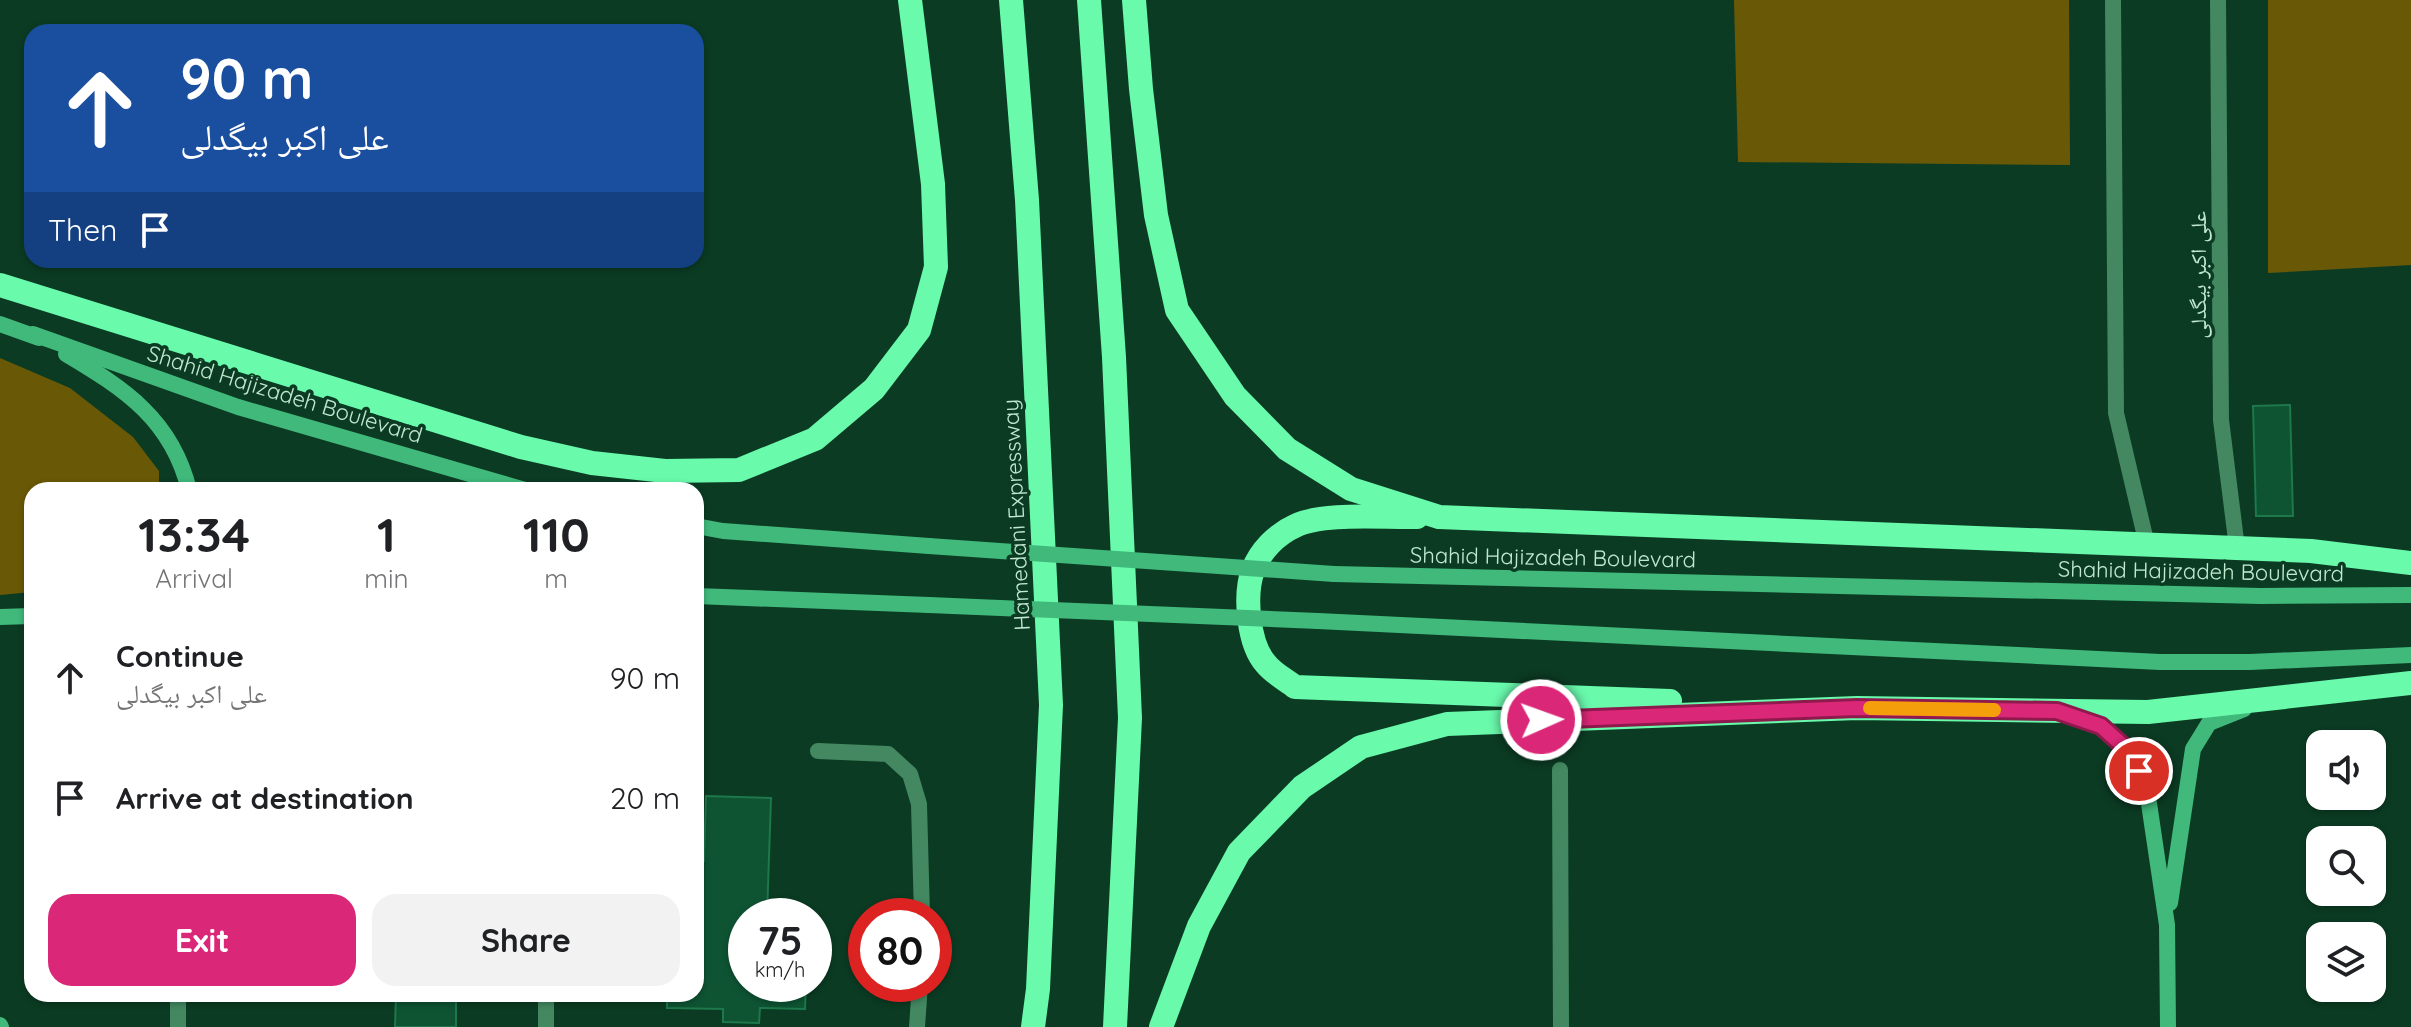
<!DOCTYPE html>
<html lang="en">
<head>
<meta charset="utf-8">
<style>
	body { margin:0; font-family:Quicksand,"Noto Naskh Arabic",sans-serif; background:#f2f2f2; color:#202124; height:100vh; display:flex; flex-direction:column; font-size:30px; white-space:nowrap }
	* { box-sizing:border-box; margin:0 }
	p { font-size:26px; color:#757577 }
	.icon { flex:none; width:44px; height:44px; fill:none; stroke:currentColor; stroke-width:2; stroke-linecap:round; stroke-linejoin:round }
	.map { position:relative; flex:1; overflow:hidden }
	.sheet { position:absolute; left:24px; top:482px; width:680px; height:520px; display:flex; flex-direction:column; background:#fff; border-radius:24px; box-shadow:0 2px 6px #0004 }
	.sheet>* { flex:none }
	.banner { position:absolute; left:24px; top:24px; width:680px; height:244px; border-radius:24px; box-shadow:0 2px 6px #0004; background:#1a4fa0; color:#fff; overflow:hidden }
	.fabs { position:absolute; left:2306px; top:730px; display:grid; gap:16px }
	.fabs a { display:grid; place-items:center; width:80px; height:80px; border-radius:16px; background:#fff; box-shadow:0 2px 6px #0004; font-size:40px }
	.speed { position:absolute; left:728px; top:898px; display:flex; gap:16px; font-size:40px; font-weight:700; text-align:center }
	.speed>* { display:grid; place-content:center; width:104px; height:104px; border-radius:50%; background:#fff; box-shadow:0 2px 6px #0004; line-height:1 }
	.speed small { font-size:20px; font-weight:400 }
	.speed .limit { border:12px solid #d22; background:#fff; color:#111 }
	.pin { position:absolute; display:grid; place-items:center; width:68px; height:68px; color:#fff; margin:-34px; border:4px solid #fff; border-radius:50%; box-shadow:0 2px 8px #0007 }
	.me { position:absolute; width:88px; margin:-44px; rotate:88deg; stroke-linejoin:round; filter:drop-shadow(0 0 6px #0008) }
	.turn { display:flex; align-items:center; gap:28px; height:168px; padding:0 24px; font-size:36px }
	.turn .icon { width:104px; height:104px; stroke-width:2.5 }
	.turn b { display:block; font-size:56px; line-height:68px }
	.then { display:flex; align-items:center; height:76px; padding:0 24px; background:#0003; gap:16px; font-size:30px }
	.eta { display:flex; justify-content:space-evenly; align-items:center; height:136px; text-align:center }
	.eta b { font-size:48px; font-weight:700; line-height:56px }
	.primary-button { display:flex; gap:16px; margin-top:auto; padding:16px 24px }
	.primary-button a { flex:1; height:92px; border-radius:24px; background:#db2777; color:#fff; font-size:32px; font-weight:700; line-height:92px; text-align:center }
	.primary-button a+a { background:#f2f2f2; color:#202124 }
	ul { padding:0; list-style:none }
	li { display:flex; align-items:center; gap:24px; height:120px; padding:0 24px }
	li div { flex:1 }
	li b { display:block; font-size:30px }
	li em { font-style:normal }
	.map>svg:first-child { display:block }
</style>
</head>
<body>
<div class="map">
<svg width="2411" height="1027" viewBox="0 0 2411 1027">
	<rect width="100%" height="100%" fill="#0b3b23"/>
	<g fill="#695906">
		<path d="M 1734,0 L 2069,0 L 2070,165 L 1738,162 Z"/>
		<path d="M 2268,0 L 2411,0 L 2411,265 L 2268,273 Z"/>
		<path d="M 0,358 L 70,388 L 133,437 L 159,471 L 159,490 L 32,490 L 32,592 L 0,595 Z"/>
	</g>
	<g fill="#0e5433" stroke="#1d784b" stroke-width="2">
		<path d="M 2290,405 L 2293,516 L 2256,516 L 2253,406 Z"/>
		<path d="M 706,796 L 771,798 L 767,916 L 746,916 L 746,984 L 806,984 L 805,1009 L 760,1008 L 759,1023 L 723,1022 L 723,1009 L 667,1008 L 667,994 L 696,994 L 696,861 L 704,861 Z"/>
		<path d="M 396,994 L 491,994 L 456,994 L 456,1027 L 395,1027 Z"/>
	</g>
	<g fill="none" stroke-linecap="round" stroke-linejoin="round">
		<g stroke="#438861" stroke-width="16">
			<path d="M 2113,0 L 2116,413 L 2147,545"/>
			<path d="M 2218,0 L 2221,420 L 2237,548"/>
		</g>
		<g stroke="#438861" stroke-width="16">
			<path d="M 818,751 L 888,754 L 910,774 L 919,804 L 922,916"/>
			<path d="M 1560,770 L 1561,1027"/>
			<path d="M 178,994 L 178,1027"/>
			<path d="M 546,994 L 546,1027"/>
			<path d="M 917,1027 L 920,984"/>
		</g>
		<g stroke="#40b97b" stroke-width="16">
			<path d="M 0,324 L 39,338"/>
			<path d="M 33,334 L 238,407 L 525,490"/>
			<path d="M 66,354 C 125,389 172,420 189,490"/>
			<path d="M 696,526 L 723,531 L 929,546"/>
			<path d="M 1334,574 L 2260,596 L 2411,595"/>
			<path d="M 696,596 L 929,605"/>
			<path d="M 0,617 L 32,616"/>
			<path d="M 1318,621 L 2160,662 L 2250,662 L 2411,655"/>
			<path d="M 2074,717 L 2101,726 L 2130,752 L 2147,790 L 2167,925 L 2168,1027"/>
			<path d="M 2170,903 L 2193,749 L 2209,723 L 2244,709"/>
			<path d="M 0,1025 L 1,1027"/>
		</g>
		<g stroke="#69faac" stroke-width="24">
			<path d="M 1011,0 L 1027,200 L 1051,705 L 1038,989 L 1033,1027"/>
			<path d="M 1089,0 L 1114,357 L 1130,718 L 1115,1027"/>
			<path d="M 1134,0 L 1141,89 L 1156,215 L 1177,310 L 1235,396 L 1287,449 L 1351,489 L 1439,517 L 2311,551 L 2411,563"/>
			<path d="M 0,285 L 521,447 L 592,463 L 665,471 L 739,470 L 815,439 L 874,389 L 919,330 L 936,267 L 933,184 L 910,0"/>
			<path d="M 1417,517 C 1384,518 1323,512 1295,526 C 1277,534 1260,551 1253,570 C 1244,595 1248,644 1266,664 C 1273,673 1286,680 1295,687 L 1670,701"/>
			<path d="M 1161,1027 L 1199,926 L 1239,852 L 1302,787 L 1361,747 L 1447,724 L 1857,708 L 2148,712 L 2411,683"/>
		</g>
		<g stroke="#40b97b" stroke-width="16">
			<path d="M 929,546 L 1334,574"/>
			<path d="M 929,605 L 1318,621"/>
		</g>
	</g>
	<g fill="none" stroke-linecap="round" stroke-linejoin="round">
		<defs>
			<path id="route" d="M 1541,720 L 1857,708 L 2057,711 L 2101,726 L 2130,752 L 2139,771"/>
		</defs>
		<use href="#route" stroke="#8e194d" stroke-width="20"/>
		<use href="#route" stroke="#db2777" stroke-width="14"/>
		<path stroke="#f59e0b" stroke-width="14" d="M 1870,708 L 1994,710"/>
	</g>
	<g text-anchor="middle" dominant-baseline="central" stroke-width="7" stroke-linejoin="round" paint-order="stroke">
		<g font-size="22" fill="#c1e9cf" stroke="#0b3b23">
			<text transform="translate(2198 275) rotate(-90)">علی اکبر بیگدلی</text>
			<text transform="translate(285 394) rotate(17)">Shahid Hajizadeh Boulevard</text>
			<text transform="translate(1016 515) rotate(-93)">Hamedani Expressway</text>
			<text transform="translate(1553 557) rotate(1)">Shahid Hajizadeh Boulevard</text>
			<text transform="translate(2201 571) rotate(1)">Shahid Hajizadeh Boulevard</text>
		</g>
	</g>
</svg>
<div class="fabs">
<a><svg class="icon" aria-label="sound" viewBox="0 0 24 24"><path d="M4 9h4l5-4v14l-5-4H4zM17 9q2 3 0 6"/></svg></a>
<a><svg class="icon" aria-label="search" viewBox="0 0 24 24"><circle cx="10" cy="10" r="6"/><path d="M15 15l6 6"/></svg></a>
<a><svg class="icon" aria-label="layers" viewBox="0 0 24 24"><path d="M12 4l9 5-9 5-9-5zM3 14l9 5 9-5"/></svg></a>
</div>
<div class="speed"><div>75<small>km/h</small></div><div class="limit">80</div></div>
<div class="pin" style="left:2139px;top:771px;background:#d93025"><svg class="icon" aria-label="arrive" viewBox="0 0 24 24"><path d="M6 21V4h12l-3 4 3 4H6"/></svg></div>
<svg class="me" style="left:1541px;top:720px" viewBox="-20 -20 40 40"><circle r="17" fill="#db2777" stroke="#fff" stroke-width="3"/><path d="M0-11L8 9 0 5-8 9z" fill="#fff"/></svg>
<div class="banner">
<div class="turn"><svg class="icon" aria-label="ahead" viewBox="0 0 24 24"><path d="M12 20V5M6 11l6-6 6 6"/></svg><div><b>90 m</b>علی اکبر بیگدلی</div></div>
<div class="then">Then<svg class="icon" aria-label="arrive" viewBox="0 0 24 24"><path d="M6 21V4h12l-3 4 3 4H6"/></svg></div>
</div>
<section class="sheet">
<div class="eta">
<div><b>13:34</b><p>Arrival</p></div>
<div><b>1</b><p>min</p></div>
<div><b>110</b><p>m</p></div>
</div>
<ul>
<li><svg class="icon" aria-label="ahead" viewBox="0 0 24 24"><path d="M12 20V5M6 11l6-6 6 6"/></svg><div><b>Continue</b><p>علی اکبر بیگدلی</p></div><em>90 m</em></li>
<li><svg class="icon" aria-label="arrive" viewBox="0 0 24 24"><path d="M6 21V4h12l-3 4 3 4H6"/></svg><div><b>Arrive at destination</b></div><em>20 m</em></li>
</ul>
<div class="primary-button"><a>Exit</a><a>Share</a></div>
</section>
</div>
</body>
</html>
